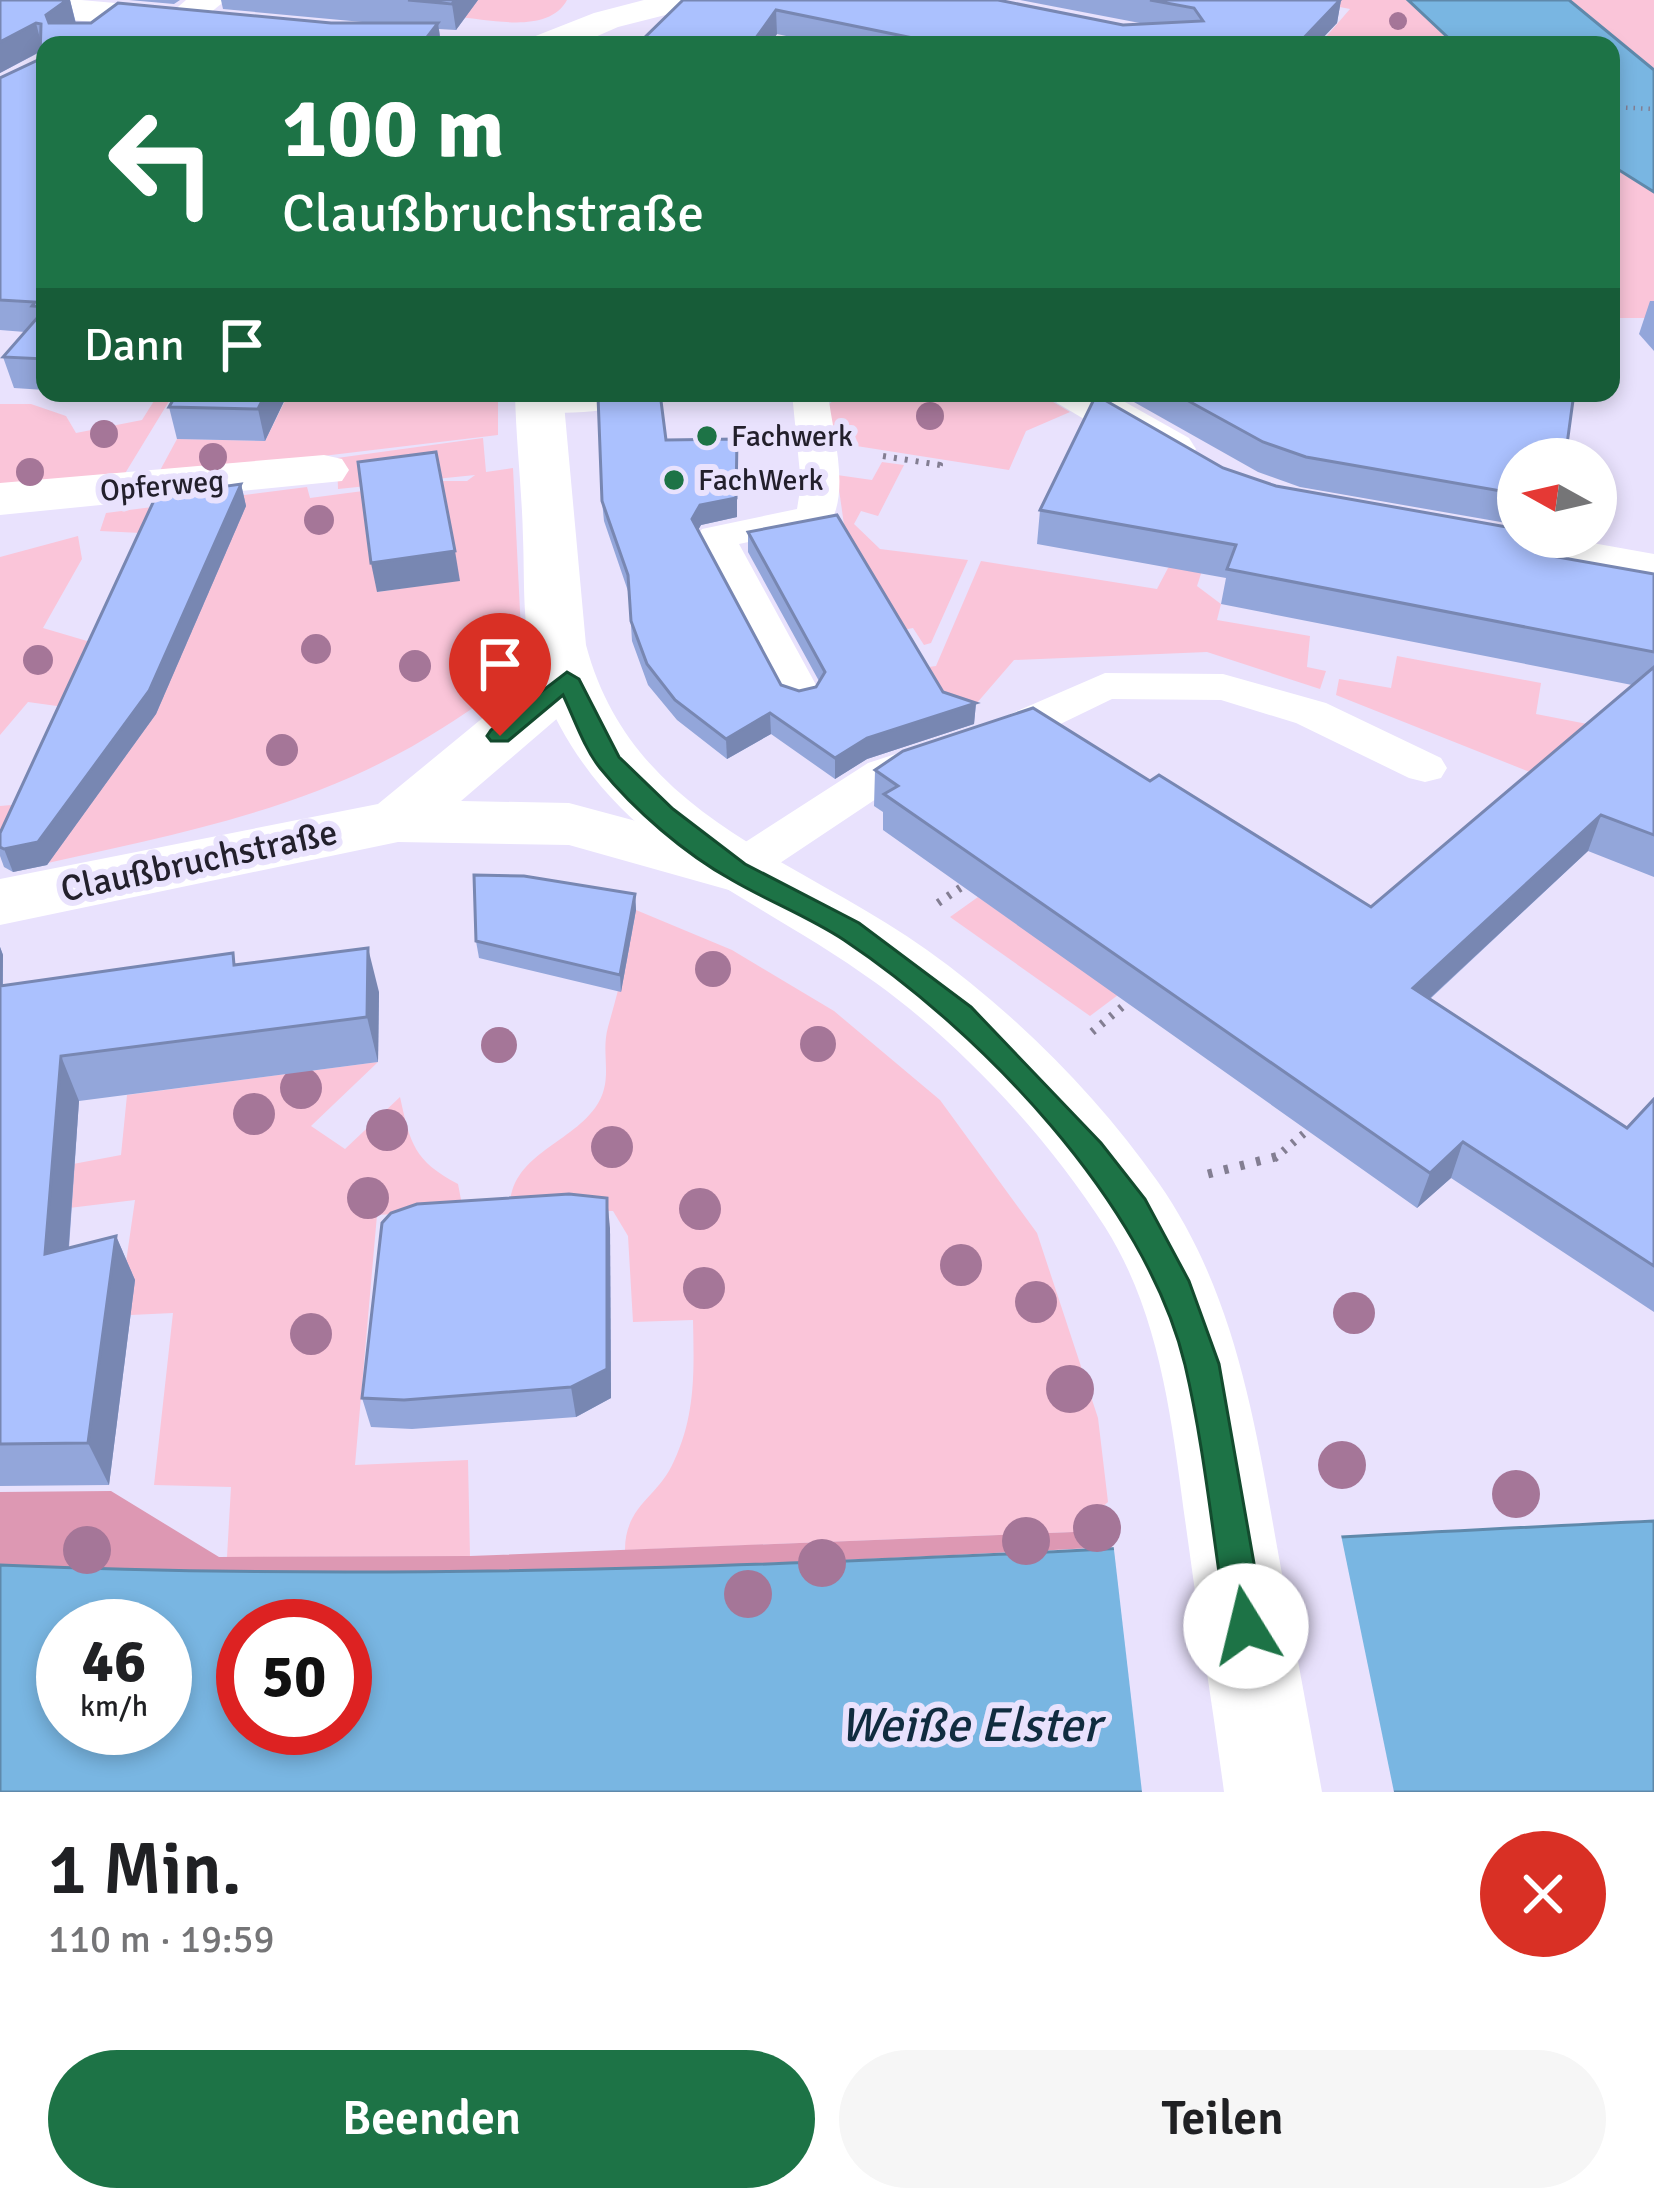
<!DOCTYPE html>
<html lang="de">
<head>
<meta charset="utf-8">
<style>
	body { margin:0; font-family:Signika,sans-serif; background:#f6f6f6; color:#202124; height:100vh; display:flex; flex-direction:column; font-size:45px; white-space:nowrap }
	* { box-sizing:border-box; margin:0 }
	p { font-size:39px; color:#757577 }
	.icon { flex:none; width:66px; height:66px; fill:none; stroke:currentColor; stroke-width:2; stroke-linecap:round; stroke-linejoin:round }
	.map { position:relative; height:1792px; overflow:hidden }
	.panel { display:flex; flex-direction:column; background:#fff; flex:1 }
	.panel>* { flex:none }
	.guide { position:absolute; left:36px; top:36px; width:1584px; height:366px; border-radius:24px; box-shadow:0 6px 18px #0003; background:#1d7346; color:#fff; overflow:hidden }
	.needle { width:78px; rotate:278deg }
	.buttons { position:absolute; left:1497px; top:438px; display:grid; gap:24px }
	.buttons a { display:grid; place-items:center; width:120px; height:120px; border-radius:50%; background:#fff; box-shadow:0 6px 18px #0003; font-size:60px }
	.speed { position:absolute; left:36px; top:1599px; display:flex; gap:24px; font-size:60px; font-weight:700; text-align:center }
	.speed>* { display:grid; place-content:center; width:156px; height:156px; border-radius:50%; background:#fff; box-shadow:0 6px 18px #0003; line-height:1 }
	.speed small { font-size:30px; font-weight:400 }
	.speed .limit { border:18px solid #d22; background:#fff; color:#111 }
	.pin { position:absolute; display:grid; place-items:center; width:102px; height:102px; color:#fff; margin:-123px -51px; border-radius:50% 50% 50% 0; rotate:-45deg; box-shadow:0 0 12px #0007 }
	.pin .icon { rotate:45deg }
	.me { position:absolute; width:132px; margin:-66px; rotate:351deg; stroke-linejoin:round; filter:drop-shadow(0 0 9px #0008) }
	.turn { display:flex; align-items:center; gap:42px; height:252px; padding:0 48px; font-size:54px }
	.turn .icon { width:156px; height:156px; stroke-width:2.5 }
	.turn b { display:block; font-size:84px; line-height:102px }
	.then { display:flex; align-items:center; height:114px; padding:0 48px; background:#0003; gap:24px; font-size:45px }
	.round { display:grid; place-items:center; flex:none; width:126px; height:126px; border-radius:63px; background:#f6f6f6 }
	.head { display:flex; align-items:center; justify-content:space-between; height:204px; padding:0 48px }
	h1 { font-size:72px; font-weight:600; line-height:90px }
	.primary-button { display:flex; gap:24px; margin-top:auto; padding:24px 48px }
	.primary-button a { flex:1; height:138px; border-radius:72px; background:#1d7346; color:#fff; font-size:48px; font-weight:600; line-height:138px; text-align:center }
	.primary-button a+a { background:#f6f6f6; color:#202124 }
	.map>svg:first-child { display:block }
</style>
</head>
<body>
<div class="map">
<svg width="1654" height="1792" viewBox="0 0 1654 1792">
	<rect width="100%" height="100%" fill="#e9e2fd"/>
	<g fill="#fac5d9">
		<path d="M 468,0 L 567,0 C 548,35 490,19 456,17 Z"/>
		<path d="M 1304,0 L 1408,0 L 1456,45 L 1319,45 L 1350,9 Z"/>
		<path d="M 1569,0 L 1654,0 L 1654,70 Z"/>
		<path d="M 1611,165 L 1654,192 L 1654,318 L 1611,318 Z"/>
		<path d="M 159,393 L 174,393 L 121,480 L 0,487 L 0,404 L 31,404 L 66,416 L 76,433 L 142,420 Z"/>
		<path d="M 289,393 L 498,393 L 498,435 L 157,476 L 177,439 L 265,441 Z"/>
		<path d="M 843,393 L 1038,393 L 1070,412 L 1026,431 L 1009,470 L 831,442 L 829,404 Z"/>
		<path d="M 483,438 L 486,472 L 513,468 L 522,652 C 507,688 475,707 444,727 C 314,811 174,834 26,868 L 0,849 L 0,806 L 93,798 L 151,719 L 28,702 L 0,735 L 0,557 L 78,536 L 82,559 L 43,628 L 104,646 L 141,533 L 100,531 L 106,513 L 307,487 L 310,498 L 363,491 L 378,592 L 459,580 L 441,481 L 467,481 L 475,475 L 338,489 L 337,458 Z"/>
		<path d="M 882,462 L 904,465 L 878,516 L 861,511 L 854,524 L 880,549 L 968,560 L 931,643 L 924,645 L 913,628 L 893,632 L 845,532 L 837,475 L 872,480 Z"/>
		<path d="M 1216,528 L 1197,586 L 1221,604 L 1217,620 L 1310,636 L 1307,667 L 1326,671 L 1320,689 L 1207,652 L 1014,660 L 976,704 L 920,704 L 915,669 L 936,666 L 981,561 L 1157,589 L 1168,568 Z"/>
		<path d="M 1397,656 L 1541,683 L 1536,714 L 1654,737 L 1550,780 L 1336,695 L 1339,679 L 1391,688 Z"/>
		<path d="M 978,897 L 1118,995 L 1090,1016 L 950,917 Z"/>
		<path d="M 636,910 L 732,950 L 834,1011 L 940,1100 L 1037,1233 L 1098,1418 L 1108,1502 L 1074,1532 L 625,1550 C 625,1505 658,1498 674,1461 C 696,1414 694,1370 693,1320 L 633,1322 L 628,1236 L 613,1211 L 510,1209 C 509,1156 568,1145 595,1108 C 615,1080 600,1056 608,1027 C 619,988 629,951 636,910 Z"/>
		<path d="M 378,1062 L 311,1126 L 345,1149 L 400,1097 C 410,1143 414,1161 458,1184 L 463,1210 L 377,1215 L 355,1465 L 468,1460 L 470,1556 L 227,1557 L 231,1487 L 154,1485 L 173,1313 L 131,1315 L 123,1283 L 135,1200 L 69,1208 L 73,1164 L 121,1155 L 127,1095 Z"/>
	</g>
	<path fill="#dd98b3" d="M 111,1491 L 219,1557 L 470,1556 L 1074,1532 L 1110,1547 C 740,1567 370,1581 0,1565 L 0,1492 Z"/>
	<g fill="#79b6e2" stroke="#5f89ab" stroke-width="3" fill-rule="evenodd">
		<path d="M 1408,0 L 1569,0 L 1654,70 L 1654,192 L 1611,165 L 1611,45 L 1456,45 Z"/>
		<path d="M 1654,1521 L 1654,1792 L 0,1792 L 0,1565 C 551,1589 1103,1547 1654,1521 ZM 63,1626 L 165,1626 L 165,1728 L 63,1728 ZM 243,1626 L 345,1626 L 345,1728 L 243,1728 Z"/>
	</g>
	<path fill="#e9e2fd" d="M 1340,1530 L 1394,1792 L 1142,1792 L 1113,1541 Z"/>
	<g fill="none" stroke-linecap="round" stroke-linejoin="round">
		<path stroke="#837e92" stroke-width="4.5" stroke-dasharray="1.5 6" stroke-linecap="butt" d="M 1611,107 L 1654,109"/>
		<path stroke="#837e92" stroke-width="6" stroke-dasharray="3 8" stroke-linecap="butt" d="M 883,456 L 940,465 L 937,471"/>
		<g stroke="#837e92" stroke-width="8" stroke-dasharray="3 9" stroke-linecap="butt">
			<path d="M 938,903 L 963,886"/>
			<path d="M 1092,1032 L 1128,1002"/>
			<path d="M 1274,1159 L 1308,1130"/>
		</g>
		<path stroke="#837e92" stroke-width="9" stroke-dasharray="4.5 12" stroke-linecap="butt" d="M 1208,1174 L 1279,1156"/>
		<g fill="#fff" fill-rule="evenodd">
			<path d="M 792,393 L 828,393 C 832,431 851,491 829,525 L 739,544 L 821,694 L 815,703 L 800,707 L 785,703 L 779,694 L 697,537 L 702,529 L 797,509 L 801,484 Z"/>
			<path d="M 1105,673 L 1223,674 L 1326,703 L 1441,758 L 1447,768 L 1441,778 L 1425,782 L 1409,778 L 1296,723 L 1221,700 L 1112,699 L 1017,745 L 900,783 L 753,881 L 736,886 L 719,881 L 712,870 L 719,859 L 868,763 L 985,725 Z"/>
		</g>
		<g fill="#fff" fill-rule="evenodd">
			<path d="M 186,0 L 226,0 L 194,26 L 170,26 L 164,19 Z"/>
			<path d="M 644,0 L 702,0 L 697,7 L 618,27 L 577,45 L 528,45 L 533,37 L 594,13 Z"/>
			<path d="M 518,393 L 645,393 L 638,403 C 603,412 557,417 522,408 L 515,398 Z"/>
			<path d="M 1050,393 L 1109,393 L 1189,438 L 1196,449 L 1189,460 L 1171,464 L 1153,460 L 1057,403 Z"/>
			<path d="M 324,455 L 342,459 L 349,470 L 342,481 L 0,515 L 0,483 Z"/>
			<path d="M 1463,520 L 1518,530 L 1518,537 L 1559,537 L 1654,554 L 1654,586 L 1444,547 L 1436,536 L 1444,525 Z"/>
			<path d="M 567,661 L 588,666 L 596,679 L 588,692 L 461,801 L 569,803 L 759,854 L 769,870 L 759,886 L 736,892 L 569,845 L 398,842 L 0,925 L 0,879 L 378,804 L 546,666 Z"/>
		</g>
		<g fill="#fff" fill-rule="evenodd">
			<path d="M 0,0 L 81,0 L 196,10 L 208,14 L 214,21 L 208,28 L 196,32 L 0,13 Z"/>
			<path d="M 515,393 L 563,393 L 586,645 C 632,818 797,857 927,950 C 1014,1012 1097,1095 1158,1182 C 1233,1289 1254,1415 1276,1541 C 1291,1625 1307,1708 1322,1792 L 1224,1792 C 1213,1708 1199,1624 1188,1541 C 1173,1435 1164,1320 1105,1227 C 1047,1137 963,1046 876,983 C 742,886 605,850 539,681 C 521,636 525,586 523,538 C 522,490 516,441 515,393 Z"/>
		</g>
	</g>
	<g fill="#a57698">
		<circle cx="1398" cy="21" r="9"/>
		<circle cx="930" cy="416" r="14"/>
		<circle cx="104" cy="434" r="14"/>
		<circle cx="213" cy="457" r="14"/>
		<circle cx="30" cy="472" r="14"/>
		<circle cx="319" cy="520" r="15"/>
		<circle cx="486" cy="633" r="15"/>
		<circle cx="316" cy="649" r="15"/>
		<circle cx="38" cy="660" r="15"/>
		<circle cx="415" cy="666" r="16"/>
		<circle cx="282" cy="750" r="16"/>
		<circle cx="713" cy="969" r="18"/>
		<circle cx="818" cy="1044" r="18"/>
		<circle cx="499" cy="1045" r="18"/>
		<circle cx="301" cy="1088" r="21"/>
		<circle cx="254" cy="1114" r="21"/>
		<circle cx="387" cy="1130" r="21"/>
		<circle cx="612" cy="1147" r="21"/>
		<circle cx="368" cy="1198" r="21"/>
		<circle cx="700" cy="1209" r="21"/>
		<circle cx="961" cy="1265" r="21"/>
		<circle cx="704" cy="1288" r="21"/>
		<circle cx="1036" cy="1302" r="21"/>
		<circle cx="1354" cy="1313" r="21"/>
		<circle cx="311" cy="1334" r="21"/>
		<circle cx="1070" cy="1389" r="24"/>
		<circle cx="1342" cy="1465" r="24"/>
		<circle cx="1516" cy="1494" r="24"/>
		<circle cx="1097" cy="1528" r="24"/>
		<circle cx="1026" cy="1541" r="24"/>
		<circle cx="87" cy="1550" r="24"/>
		<circle cx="822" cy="1563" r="24"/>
		<circle cx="748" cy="1594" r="24"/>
	</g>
	<g fill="#93a6da">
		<path d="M 0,0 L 70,0 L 76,23 L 373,23 L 223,9 L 221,0 L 478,0 L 456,30 L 439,29 L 441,45 L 45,45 L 45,390 L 14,388 L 3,357 L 25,332 L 0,330 L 0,78 L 40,59 L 40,52 L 0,73 Z"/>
		<path d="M 129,0 L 180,0 L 174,4 Z"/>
		<path d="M 683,0 L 1123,25 L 1145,24 L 1020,0 L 1341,0 L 1337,23 L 1316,45 L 828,45 L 777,34 L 769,45 L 637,45 Z"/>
		<path d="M 1650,301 L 1654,301 L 1654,351 L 1639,334 Z"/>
		<path d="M 88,393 L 288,393 L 265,441 L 177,439 L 169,407 L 173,399 Z"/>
		<path d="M 1118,393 L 1574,393 L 1518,459 L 1518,525 L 1300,487 L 1258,472 Z"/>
		<path d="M 737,439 L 737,517 L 701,525 L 698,530 L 781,685 L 799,691 L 816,687 L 819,681 L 748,552 L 748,532 L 943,692 L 976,703 L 974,724 L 867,759 L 835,779 L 771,734 L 727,759 L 677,720 L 648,685 L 632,641 L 629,594 L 604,521 L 602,501 L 666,440 Z"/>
		<path d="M 1223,468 L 1276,486 L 1552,556 L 1654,574 L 1654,877 L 1588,851 L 1430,999 L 1627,1128 L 1654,1099 L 1654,1312 L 1451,1178 L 1417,1208 L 883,830 L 883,812 L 874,806 L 875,770 L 1150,781 L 1371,907 L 1632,685 L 1221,604 L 1226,578 L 1037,544 L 1040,510 Z"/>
		<path d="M 241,484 L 246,506 L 156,714 L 47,865 L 13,872 L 4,867 L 0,856 L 0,833 Z"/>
		<path d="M 635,894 L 636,910 L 621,992 L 479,958 L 476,941 Z"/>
		<path d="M 0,947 L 3,955 L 3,986 L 236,965 L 379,992 L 378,1062 L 79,1101 L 69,1248 L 116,1236 L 135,1280 L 109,1485 L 0,1486 Z"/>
		<path d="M 610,1228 L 611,1398 L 576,1417 L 412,1429 L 371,1427 L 362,1398 Z"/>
	</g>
	<g fill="#7887b2">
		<path d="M 67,0 L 70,0 L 76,25 L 53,41 L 46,15 Z"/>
		<path d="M 455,0 L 478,0 L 456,30 L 452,4 Z"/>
		<path d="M 1341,0 L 1337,23 L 1316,45 L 1297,45 Z"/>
		<path d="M 776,10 L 777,34 L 769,45 L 753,45 Z"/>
		<path d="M 36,23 L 43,50 L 0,73 L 0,42 Z"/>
		<path d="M 438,23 L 441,45 L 421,45 Z"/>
		<path d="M 266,393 L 288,393 L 265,441 L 258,409 Z"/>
		<path d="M 737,439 L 737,517 L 701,525 L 693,539 L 692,519 Z"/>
		<path d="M 241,484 L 246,506 L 156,714 L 47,865 L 13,872 L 4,849 Z"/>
		<path d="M 455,551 L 460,581 L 377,592 L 371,563 Z"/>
		<path d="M 976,703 L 974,724 L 867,759 L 835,779 L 835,758 L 867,738 Z"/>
		<path d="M 770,713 L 771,734 L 727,759 L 726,739 Z"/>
		<path d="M 1601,815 L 1588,851 L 1402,1024 L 1413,988 Z"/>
		<path d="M 635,894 L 636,910 L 621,992 L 620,975 Z"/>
		<path d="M 0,947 L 3,955 L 2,1033 L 0,1028 Z"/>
		<path d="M 368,948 L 379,992 L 378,1062 L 367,1017 Z"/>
		<path d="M 61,1056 L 79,1101 L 65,1298 L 45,1254 Z"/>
		<path d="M 1463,1142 L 1451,1178 L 1417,1208 L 1430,1173 Z"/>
		<path d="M 607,1198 L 610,1228 L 611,1398 L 576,1417 L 571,1387 Z"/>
		<path d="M 116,1236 L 135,1280 L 109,1485 L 88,1443 Z"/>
	</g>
	<g fill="#abc1fe" stroke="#7887b2" stroke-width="3">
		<path d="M 0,0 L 67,0 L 46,15 L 49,23 L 91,23 L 118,3 L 331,23 L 438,23 L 421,45 L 45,45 L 45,307 L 32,306 L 35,302 L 0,300 L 0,78 L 40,59 L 41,24 L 36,23 L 0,42 Z"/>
		<path d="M 408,0 L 455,0 L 452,4 Z"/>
		<path d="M 683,0 L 998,0 L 1123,25 L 1203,21 L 1194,8 L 1150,0 L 1340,0 L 1297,45 L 947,45 L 776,10 L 753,42 L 733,41 L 730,45 L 637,45 Z"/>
		<path d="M 45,309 L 45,359 L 3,357 Z"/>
		<path d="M 177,393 L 266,393 L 258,409 L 169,407 Z"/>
		<path d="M 613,393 L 660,393 L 666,440 L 737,439 L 736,498 L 700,505 L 692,519 L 781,685 L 799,691 L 816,687 L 825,672 L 748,532 L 837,515 L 943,692 L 976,703 L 867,738 L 835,758 L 770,713 L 726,739 L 675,700 L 647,664 L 631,621 L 628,575 L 602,501 L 598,396 Z"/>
		<path d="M 1174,393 L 1574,393 L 1565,459 L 1518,459 L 1518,494 L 1306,457 L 1263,442 Z"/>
		<path d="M 1096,395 L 1223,468 L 1276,486 L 1518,529 L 1518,537 L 1554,537 L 1552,556 L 1654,574 L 1654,652 L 1227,569 L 1236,545 L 1040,510 Z"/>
		<path d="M 436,452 L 455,551 L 371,563 L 358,462 Z"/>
		<path d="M 241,484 L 149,691 L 38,842 L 4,849 L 0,847 L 0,833 L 156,496 Z"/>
		<path d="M 1654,667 L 1654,835 L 1601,815 L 1413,988 L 1627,1128 L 1654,1099 L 1654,1266 L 1463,1142 L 1430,1173 L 884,794 L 898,786 L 875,770 L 903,751 L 1033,708 L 1150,781 L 1159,775 L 1371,907 Z"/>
		<path d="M 474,875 L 524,876 L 635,894 L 620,975 L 476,941 Z"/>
		<path d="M 368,948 L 367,1017 L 61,1056 L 45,1254 L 116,1236 L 88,1443 L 0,1444 L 0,986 L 233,953 L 234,965 Z"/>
		<path d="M 569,1194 L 607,1198 L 607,1369 L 571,1387 L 404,1400 L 362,1398 L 382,1223 L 391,1213 L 417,1204 Z"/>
	</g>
	<path fill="#1d7346" stroke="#134b2e" stroke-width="3" d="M 567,672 L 579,679 L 619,757 L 673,809 L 745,864 L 859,923 L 971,1007 L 1101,1143 L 1145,1199 L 1189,1281 L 1219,1364 L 1265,1626 L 1260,1639 L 1246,1644 L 1233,1639 L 1227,1626 C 1213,1540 1205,1450 1185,1365 C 1146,1202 980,1031 844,940 C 809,917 768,901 732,880 C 685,854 634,810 600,768 C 584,748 574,718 563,695 L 508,741 L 491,741 L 487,736 L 491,730 Z"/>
	<g fill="#1d7346" stroke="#e9e2fd" stroke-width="4.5">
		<circle cx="707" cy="436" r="12"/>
		<circle cx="674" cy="480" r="12"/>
	</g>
	<g text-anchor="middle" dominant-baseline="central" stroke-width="12" stroke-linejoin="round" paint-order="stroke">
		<g font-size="30" fill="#23202c" stroke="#e9e2fd" text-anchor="start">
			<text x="731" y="436">Fachwerk</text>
			<text x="698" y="480">FachWerk</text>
		</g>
		<g font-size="30" fill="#23202c" stroke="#e9e2fd">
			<text transform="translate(162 486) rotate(-5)">Opferweg</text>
		</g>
		<g font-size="36" fill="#23202c" stroke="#e9e2fd">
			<text transform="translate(199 861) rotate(-12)">Claußbruchstraße</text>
		</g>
		<g font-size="48" font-style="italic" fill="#102c3f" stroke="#e9e2fd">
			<text x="970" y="1725">Weiße Elster</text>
		</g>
	</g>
</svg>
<div class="buttons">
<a><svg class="needle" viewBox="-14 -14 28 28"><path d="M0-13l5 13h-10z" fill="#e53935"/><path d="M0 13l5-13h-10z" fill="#757577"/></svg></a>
</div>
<div class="speed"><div>46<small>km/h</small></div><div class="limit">50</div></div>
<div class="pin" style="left:500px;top:736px;background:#d93025"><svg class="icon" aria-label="arrive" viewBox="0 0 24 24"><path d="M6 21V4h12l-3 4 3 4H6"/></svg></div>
<svg class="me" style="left:1246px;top:1626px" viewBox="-20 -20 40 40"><circle r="19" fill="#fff"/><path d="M0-13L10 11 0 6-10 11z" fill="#1d7346"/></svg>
<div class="guide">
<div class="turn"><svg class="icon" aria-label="left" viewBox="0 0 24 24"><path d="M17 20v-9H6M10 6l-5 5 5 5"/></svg><div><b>100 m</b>Claußbruchstraße</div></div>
<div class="then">Dann<svg class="icon" aria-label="arrive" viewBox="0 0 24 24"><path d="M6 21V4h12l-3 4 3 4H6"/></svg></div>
</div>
</div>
<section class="panel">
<div class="head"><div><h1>1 Min.</h1><p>110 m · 19:59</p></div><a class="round" style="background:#d93025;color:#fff"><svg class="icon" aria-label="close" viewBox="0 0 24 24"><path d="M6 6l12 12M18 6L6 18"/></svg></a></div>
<div class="primary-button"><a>Beenden</a><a>Teilen</a></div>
</section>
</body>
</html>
